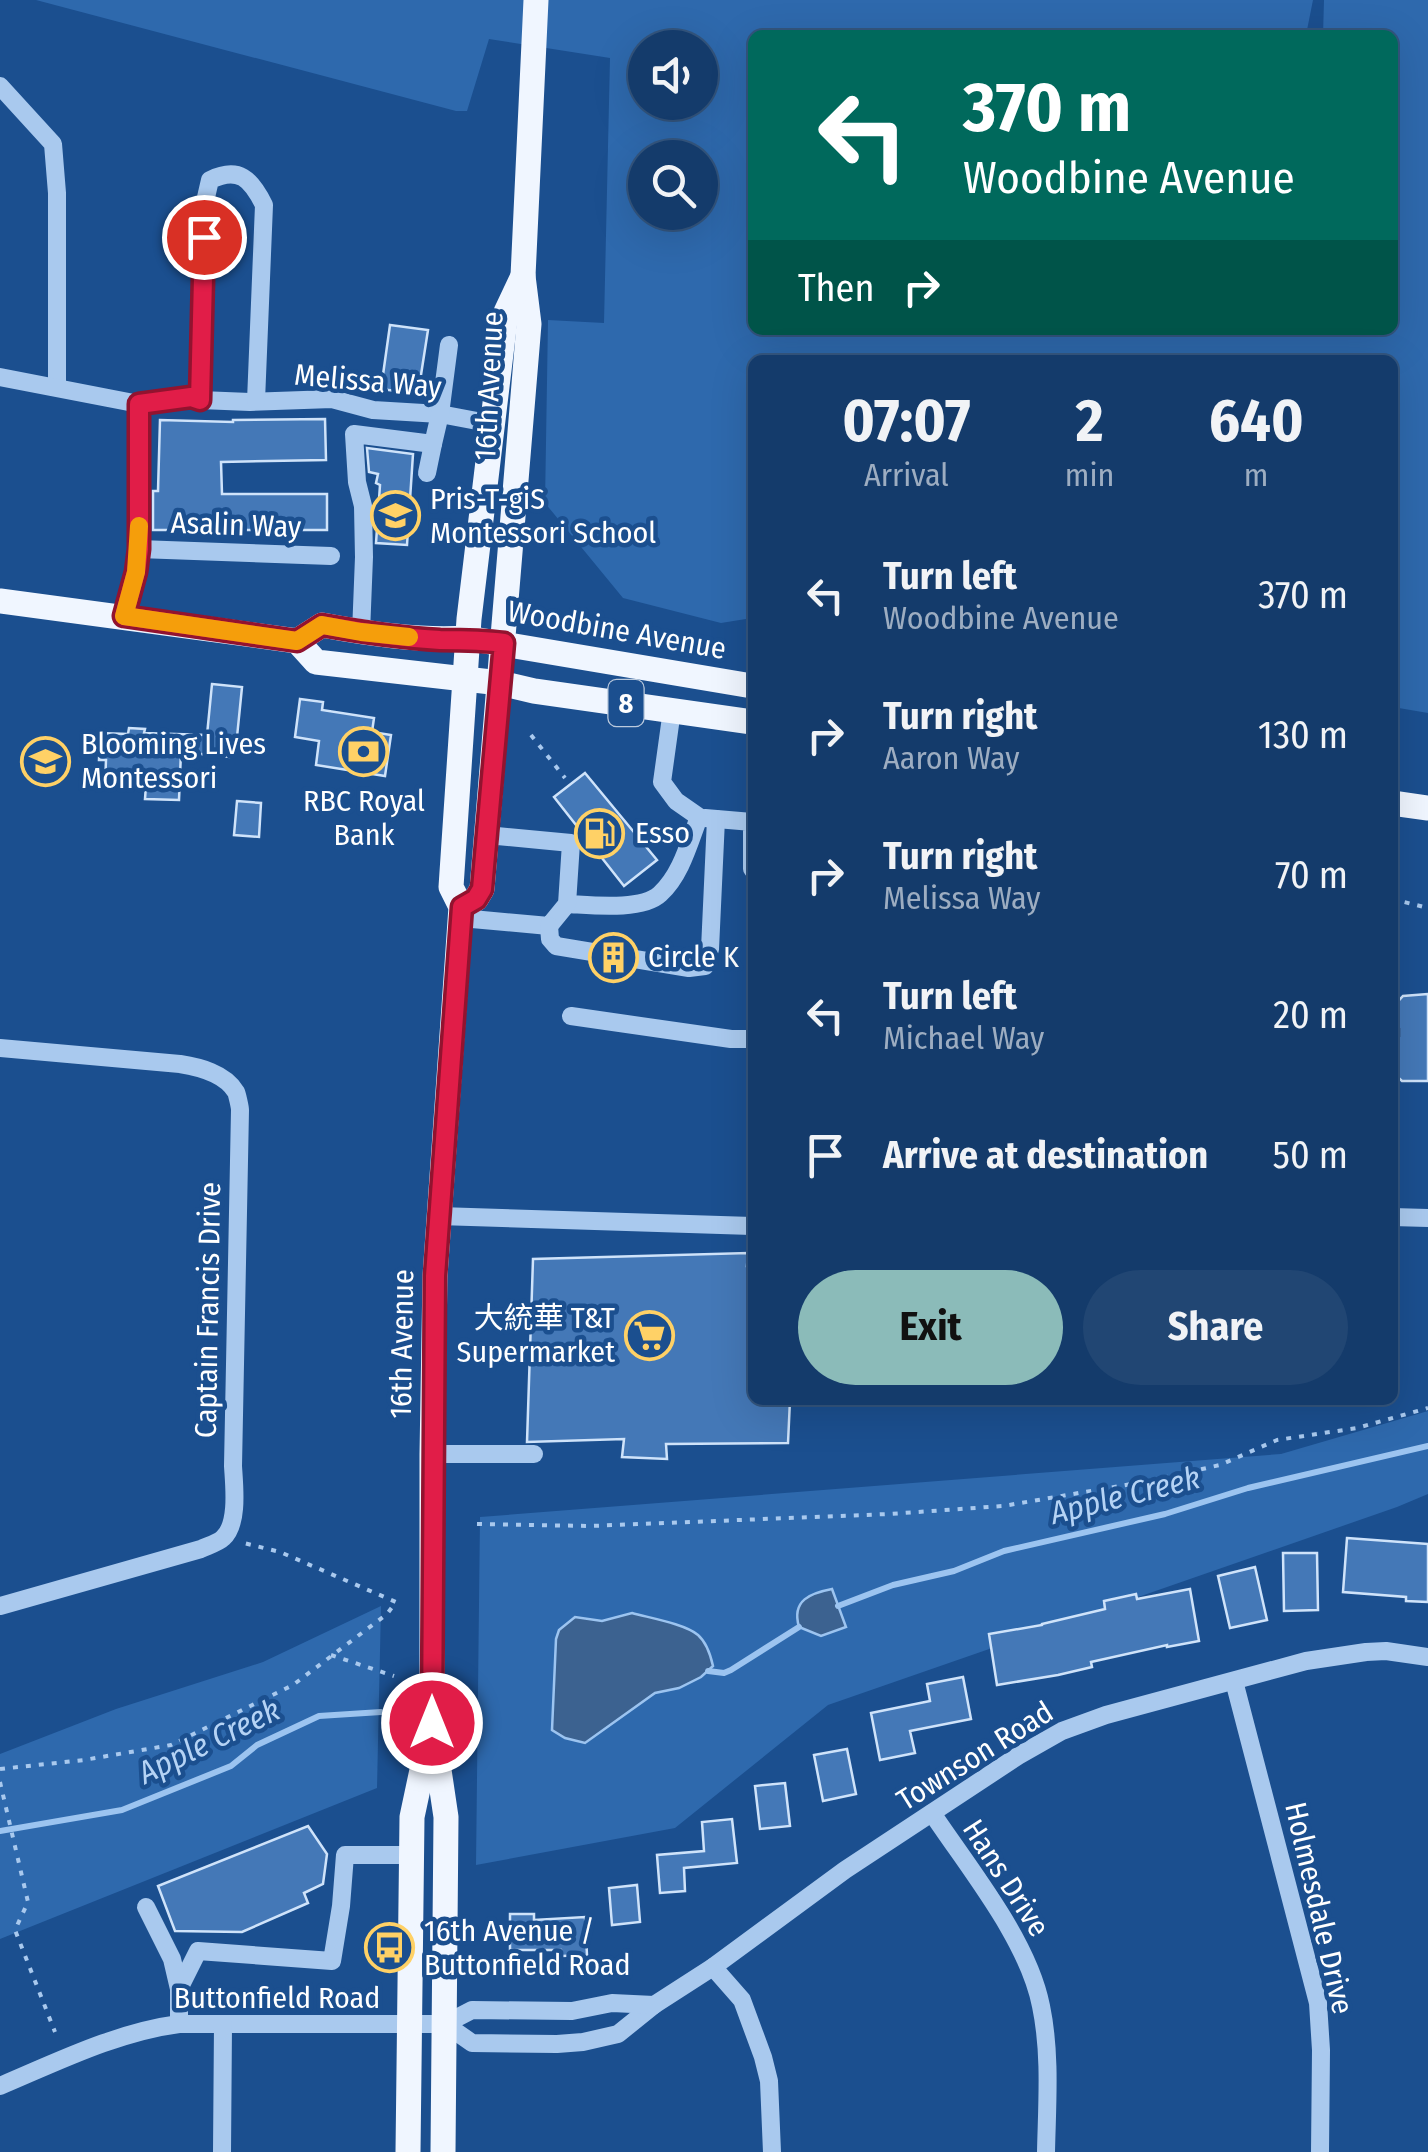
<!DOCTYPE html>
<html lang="en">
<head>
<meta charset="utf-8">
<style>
	body { margin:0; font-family:"Fira Sans Condensed","Noto Sans SC",sans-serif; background:#214673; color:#f1f3f6; height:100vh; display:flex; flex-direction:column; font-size:38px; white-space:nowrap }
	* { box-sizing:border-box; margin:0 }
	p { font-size:32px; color:#9dadc1 }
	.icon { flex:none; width:55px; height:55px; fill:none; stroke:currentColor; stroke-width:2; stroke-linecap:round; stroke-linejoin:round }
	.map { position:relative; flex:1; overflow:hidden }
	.panel { position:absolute; left:748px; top:355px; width:650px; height:1050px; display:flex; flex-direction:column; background:#143b6b; border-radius:15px; box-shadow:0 10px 40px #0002,0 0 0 2px #33557e }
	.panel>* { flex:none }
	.top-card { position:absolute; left:748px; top:30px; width:650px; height:305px; border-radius:15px; box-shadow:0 10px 40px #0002,0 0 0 2px #33557e; background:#00695c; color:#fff; overflow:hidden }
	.tools { position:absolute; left:628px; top:30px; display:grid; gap:20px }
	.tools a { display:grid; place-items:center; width:90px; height:90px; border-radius:50%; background:#143b6b; box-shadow:0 10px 40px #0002,0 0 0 2px #33557e; font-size:50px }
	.pin { position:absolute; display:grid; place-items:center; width:85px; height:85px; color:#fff; margin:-42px; border:5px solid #fff; border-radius:50%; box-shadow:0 2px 10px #0007 }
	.me { position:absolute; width:110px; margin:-55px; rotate:0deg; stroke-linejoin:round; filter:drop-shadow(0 0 8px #0008) }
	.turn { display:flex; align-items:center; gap:35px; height:210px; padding:0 50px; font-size:45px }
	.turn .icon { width:130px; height:130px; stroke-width:2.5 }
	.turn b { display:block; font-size:70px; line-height:85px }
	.then { display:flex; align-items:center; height:95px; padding:0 50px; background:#0003; gap:20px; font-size:38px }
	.eta { display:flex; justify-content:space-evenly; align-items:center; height:170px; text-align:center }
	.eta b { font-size:60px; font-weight:700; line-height:70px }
	.cta { display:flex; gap:20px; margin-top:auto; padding:20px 50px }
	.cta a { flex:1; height:115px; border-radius:60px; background:#8bbbb9; color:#111; font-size:40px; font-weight:700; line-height:115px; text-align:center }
	.cta a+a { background:#214673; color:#f1f3f6 }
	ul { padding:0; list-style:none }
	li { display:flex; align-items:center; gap:30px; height:140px; padding:0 50px }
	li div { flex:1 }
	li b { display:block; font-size:38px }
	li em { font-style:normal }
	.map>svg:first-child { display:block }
</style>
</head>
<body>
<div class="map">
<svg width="1428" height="2152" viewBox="0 0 1428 2152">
	<rect width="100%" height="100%" fill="#1b4f8f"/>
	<g fill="#2e69ad" fill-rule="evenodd">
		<path d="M 36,0 L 1313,0 L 1306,35 L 752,35 L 752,330 L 1392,330 L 1392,35 L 1323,35 L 1324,0 L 1428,0 L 1428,713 L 1393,707 L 1392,360 L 752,360 L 752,618 L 721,623 L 623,598 L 545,503 L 548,320 L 604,323 L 610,58 L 489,39 L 467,111 L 456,111 ZM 645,48 L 700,48 L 700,102 L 645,102 ZM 645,158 L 700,158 L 700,212 L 645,212 Z"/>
		<path d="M 1428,1411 L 1428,1494 L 1397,1507 L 828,1705 L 675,1828 L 476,1865 L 480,1517 L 1281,1454 Z"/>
		<path d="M 381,1606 L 377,1788 L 0,1939 L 0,1754 L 116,1709 L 263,1662 Z"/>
	</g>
	<g fill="#3c6290" stroke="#9cc4f0" stroke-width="2.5">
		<path d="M 832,1589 L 846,1627 L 821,1636 L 799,1627 C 791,1600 811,1593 832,1589 Z"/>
		<path d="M 632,1613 C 650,1618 685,1624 698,1635 C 706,1642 711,1657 713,1666 L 701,1677 L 679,1688 L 655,1693 L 585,1743 L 565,1738 L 552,1730 L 556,1639 L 559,1630 L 575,1617 L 602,1621 Z"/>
	</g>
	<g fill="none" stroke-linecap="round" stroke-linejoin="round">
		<g stroke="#9cc4f0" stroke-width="6">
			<path d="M 838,1606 L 893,1585 L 954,1571 L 1004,1551 L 1165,1514 L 1248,1488 L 1428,1446"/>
			<path d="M 708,1671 L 724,1673 L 731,1670 L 799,1627"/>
			<path d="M 0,1831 L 122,1810 L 231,1766 L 257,1745 L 319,1716 L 381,1712"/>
		</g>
	</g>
	<g fill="#4478b7" stroke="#cfe3fa" stroke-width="2.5">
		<path d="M 390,325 L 428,330 L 418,394 L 381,389 Z"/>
		<path d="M 325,419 L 326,460 L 221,462 L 222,494 L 327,494 L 327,530 L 153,530 L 153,491 L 158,491 L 160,420 L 233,422 L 233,420 Z"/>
		<path d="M 367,448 L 413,454 L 407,545 L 376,543 L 380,485 L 376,483 L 378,474 L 369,472 Z"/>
		<path d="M 212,684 L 242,687 L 236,747 L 230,747 L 229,757 L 181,752 L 179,800 L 145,799 L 146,785 L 105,784 L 106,760 L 99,760 L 100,733 L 128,734 L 129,728 L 145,729 L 144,733 L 207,735 Z"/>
		<path d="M 300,699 L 323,702 L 322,710 L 374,718 L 372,732 L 391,735 L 385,776 L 316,765 L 319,741 L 295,737 Z"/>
		<path d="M 585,773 L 657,860 L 624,886 L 554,797 Z"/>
		<path d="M 237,801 L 261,803 L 259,837 L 234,835 Z"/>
		<path d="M 1428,994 L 1428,1081 L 1402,1081 L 1392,1072 L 1392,1008 L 1403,996 Z"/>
		<path d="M 748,1253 L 747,1266 L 752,1266 L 752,1400 L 790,1400 L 788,1443 L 666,1444 L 667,1459 L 622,1457 L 624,1439 L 527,1442 L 533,1259 Z"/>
		<path d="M 1347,1538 L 1428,1544 L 1428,1602 L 1406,1601 L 1406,1597 L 1343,1592 Z"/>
		<path d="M 1283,1553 L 1317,1553 L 1318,1610 L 1284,1611 Z"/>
		<path d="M 1255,1567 L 1267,1620 L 1230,1628 L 1218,1576 Z"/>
		<path d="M 1190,1589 L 1199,1641 L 1167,1647 L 1167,1645 L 1091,1662 L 1092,1667 L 1058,1675 L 997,1685 L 989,1634 L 1042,1625 L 1042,1624 L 1105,1609 L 1104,1601 L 1136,1594 L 1137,1599 Z"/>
		<path d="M 963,1677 L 971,1719 L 910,1731 L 915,1753 L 880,1760 L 871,1713 L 930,1701 L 927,1684 Z"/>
		<path d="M 847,1749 L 856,1794 L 823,1801 L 814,1755 Z"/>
		<path d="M 785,1783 L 790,1826 L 760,1829 L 755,1786 Z"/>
		<path d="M 732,1819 L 737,1863 L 684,1868 L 685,1891 L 660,1893 L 657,1855 L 704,1851 L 702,1822 Z"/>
		<path d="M 308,1826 L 327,1854 L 323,1884 L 304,1893 L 308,1903 L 242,1932 L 175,1931 L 158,1886 Z"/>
		<path d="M 637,1885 L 640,1922 L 612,1925 L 609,1888 Z"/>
		<path d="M 510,1914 L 534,1914 L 534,1920 L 585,1917 L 587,1955 L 562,1956 L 561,1950 L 510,1950 Z"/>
	</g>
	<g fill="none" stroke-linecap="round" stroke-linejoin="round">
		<path stroke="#3d69a0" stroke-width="18" stroke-dasharray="18 9" stroke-linecap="butt" d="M 1392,1028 L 1392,1037"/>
		<g stroke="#a9c9ee" stroke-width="4" stroke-dasharray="5 8" stroke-linecap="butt">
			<path d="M 531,735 L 565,778"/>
			<path d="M 1392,899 L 1428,908"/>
			<path d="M 477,1524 L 590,1526 L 889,1514 L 1003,1506 L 1149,1481 L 1220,1465 L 1277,1440 L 1357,1428 L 1428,1408"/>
			<path d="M 331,1655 L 394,1676"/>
			<path d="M 0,1769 L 84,1760 L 171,1745 L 293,1685 L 387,1614 L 396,1602 L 280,1552 L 244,1543"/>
			<path d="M 0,1782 L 28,1902 L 15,1930 L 55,2032"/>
		</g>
		<g stroke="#a9c9ee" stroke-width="18">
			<path d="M 0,86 L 53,144 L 57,193 L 57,386"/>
			<path d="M 0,377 L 139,404 L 191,397 L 200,400 L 250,402 L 332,399 L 373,410 L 440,414 L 493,424"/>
			<path d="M 200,400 L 204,206 L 210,180 C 239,166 251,179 264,205 L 256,401"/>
			<path d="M 427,473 L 433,444"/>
			<path d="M 139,549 L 331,556"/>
			<path d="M 125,616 L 136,572 L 139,549 L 139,404"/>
			<path d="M 361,633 L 364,557 L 363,506 L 357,482 L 354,434 L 433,444 L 440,414 L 449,345"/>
			<path d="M 705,818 L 752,822 L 752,869"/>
			<path d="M 567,904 C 590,905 642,911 660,894 C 681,875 689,843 699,817 L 676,801 L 662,782 L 672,710"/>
			<path d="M 461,918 L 549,926 L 567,904 L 571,843 L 487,835"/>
			<path d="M 549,926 L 550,939 L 556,946 L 689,968 L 705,966 L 710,949 L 716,819"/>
			<path d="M 571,1016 L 731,1039 L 752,1039"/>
			<path d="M 0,1048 L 180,1064 C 199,1067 225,1073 236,1092 C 237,1094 240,1107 240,1110 L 233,1466 C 234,1484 239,1524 223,1538 C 218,1543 207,1546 201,1549 L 0,1606"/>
			<path d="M 439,1216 L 752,1226"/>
			<path d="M 1392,1217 L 1428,1218"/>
			<path d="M 432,1454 L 534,1454"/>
			<path d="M 1234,1681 L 1318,2003 L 1321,2050 L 1320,2152"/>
			<path d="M 932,1813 C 970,1870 1028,1940 1041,2006 C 1051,2054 1047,2104 1046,2152"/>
			<path d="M 146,1907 L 172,1959 L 179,1989"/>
			<path d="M 713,1967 L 742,2000 L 763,2057 L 769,2081 L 772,2152"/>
			<path d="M 179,2024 L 179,1989 L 198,1951 L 332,1961 L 341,1906 L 345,1855 L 411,1855"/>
			<path d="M 445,2024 L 472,2043 L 557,2044 L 583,2042 L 618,2034 L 654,2005 L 713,1967 L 845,1870 L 1018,1756 L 1062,1731 L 1106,1715 L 1306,1661 L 1366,1652 L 1386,1651 L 1428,1657"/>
			<path d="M 0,2086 C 57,2062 117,2032 179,2024 L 445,2024 L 472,2010 L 572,2011 L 612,2003 L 654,2005"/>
			<path d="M 222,2152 L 223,2024"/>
		</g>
		<g stroke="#f0f6ff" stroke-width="25">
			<path d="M 0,601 L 297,641 L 316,662 L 500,683 L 534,691 L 752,722"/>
			<path d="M 297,641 L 322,625 C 370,634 419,641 467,638 L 752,686"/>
			<path d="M 1392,803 L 1428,808"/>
			<path d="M 461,907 L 476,899 L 482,889 L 529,324 L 523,276 L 536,0"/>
			<path d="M 408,2152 L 412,1817 L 429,1737"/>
			<path d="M 443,2152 L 446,1817 L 432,1723 L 432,1454 L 435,1276 L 461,907 L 451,887 L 469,619 L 506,312 L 523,276"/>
		</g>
	</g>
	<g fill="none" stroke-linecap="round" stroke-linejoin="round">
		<defs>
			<path id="route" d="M 204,237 L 200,400 L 191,397 L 139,404 L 139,549 L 136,572 L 124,616 L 297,641 L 322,625 C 361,632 401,638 440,640 C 462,640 482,640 504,643 L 482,889 L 476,899 L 462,907 L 435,1276 L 432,1723"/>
		</defs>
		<use href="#route" stroke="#92132f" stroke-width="25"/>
		<use href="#route" stroke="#e11d48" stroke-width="18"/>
		<path stroke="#f59e0b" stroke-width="18" d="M 139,526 L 136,572 L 124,616 L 297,641 L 322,625 L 361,632 L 409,637"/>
	</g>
	<defs>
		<symbol id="school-ring" viewBox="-11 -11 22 22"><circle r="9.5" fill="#1b4f8f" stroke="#ffd166" stroke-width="1.5"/><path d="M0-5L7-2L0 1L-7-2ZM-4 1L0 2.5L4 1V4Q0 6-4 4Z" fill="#ffd166"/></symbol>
		<symbol id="bank-ring" viewBox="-11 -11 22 22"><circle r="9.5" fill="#1b4f8f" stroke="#ffd166" stroke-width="1.5"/><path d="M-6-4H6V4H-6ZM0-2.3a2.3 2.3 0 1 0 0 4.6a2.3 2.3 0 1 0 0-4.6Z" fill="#ffd166"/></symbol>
		<symbol id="fuel-ring" viewBox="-11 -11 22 22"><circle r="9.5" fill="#1b4f8f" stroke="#ffd166" stroke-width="1.5"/><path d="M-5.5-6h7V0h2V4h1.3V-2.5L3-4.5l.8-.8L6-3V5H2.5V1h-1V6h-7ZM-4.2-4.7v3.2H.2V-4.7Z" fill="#ffd166"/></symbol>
		<symbol id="building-ring" viewBox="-11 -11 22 22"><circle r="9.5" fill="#1b4f8f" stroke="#ffd166" stroke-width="1.5"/><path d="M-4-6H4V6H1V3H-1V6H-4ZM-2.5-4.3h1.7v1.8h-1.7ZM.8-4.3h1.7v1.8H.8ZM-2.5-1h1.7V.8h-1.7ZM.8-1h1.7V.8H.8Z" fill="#ffd166"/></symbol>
		<symbol id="supermarket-ring" viewBox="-11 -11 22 22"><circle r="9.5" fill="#1b4f8f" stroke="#ffd166" stroke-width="1.5"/><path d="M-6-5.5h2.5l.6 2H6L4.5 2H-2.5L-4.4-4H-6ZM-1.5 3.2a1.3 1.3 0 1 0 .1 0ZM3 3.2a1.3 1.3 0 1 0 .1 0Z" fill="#ffd166"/></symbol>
		<symbol id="bus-ring" viewBox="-11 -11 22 22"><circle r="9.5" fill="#1b4f8f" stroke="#ffd166" stroke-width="1.5"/><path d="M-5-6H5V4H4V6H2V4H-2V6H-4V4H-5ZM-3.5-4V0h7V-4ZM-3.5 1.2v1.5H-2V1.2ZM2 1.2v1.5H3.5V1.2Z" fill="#ffd166"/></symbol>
	</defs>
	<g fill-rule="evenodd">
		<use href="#school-ring" x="368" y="488" width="55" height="55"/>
		<use href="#bank-ring" x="336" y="724" width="55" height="55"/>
		<use href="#school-ring" x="18" y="734" width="55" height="55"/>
		<use href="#fuel-ring" x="572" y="806" width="55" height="55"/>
		<use href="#building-ring" x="586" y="930" width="55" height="55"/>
		<use href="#supermarket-ring" x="622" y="1308" width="55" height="55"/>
		<use href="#bus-ring" x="362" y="1920" width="55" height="55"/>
	</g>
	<g text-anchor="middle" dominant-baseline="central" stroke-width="9" stroke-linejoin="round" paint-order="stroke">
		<rect fill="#1b4f8f" stroke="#bbcadd" stroke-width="2.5" x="608.5" y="680" width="35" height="46" rx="8"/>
		<g font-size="28" font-weight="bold" fill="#fff">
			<text x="626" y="703">8</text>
		</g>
		<g font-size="30" fill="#fff" stroke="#1b4f8f">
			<text transform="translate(368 381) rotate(5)">Melissa Way</text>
			<text transform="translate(489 386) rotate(-87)">16th Avenue</text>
			<text transform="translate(236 525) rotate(2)">Asalin Way</text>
			<text transform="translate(617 630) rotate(10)">Woodbine Avenue</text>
			<text transform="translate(208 1310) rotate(-89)">Captain Francis Drive</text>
			<text transform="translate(402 1344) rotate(-89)">16th Avenue</text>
			<text transform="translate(975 1756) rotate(-32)">Townson Road</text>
			<text transform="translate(1006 1878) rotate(57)">Hans Drive</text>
			<text transform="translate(1319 1908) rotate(77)">Holmesdale Drive</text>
			<text x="277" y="1998">Buttonfield Road</text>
		</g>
		<g font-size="30" fill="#fff" stroke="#1b4f8f" text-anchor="start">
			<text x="430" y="499">Pris-T-giS<tspan x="430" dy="34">Montessori School</tspan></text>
			<text x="81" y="744">Blooming Lives<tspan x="81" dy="34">Montessori</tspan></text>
			<text x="364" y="801" text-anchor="middle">RBC Royal<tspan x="364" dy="34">Bank</tspan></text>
			<text x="635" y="833">Esso</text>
			<text x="648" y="957">Circle K</text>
			<text x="615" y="1318" text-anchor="end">大統華 T&amp;T<tspan x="615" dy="34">Supermarket</tspan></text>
			<text x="424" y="1931">16th Avenue /<tspan x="424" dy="34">Buttonfield Road</tspan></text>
		</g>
		<g font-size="32" font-style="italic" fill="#b5d3f5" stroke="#1b4f8f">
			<text transform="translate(1125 1495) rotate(-14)">Apple Creek</text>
			<text transform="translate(209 1741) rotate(-26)">Apple Creek</text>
		</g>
	</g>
</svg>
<div class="tools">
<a><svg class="icon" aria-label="sound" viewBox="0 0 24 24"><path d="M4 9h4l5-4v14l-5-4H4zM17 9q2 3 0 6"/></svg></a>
<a><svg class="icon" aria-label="search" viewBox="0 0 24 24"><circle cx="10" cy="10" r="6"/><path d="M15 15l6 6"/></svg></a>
</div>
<div class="pin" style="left:204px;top:237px;background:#d93025"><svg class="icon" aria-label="arrive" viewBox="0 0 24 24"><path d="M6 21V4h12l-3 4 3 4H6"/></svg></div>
<svg class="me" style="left:432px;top:1723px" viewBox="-20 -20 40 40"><circle r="17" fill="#e11d48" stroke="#fff" stroke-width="3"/><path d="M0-11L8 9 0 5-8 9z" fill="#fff"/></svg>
<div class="top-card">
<div class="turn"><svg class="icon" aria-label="left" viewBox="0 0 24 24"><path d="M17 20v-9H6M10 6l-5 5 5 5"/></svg><div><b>370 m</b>Woodbine Avenue</div></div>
<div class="then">Then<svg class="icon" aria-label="right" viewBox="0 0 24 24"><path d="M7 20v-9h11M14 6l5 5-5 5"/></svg></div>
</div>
<section class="panel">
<div class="eta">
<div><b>07:07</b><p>Arrival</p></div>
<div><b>2</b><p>min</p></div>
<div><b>640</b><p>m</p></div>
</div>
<ul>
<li><svg class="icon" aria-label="left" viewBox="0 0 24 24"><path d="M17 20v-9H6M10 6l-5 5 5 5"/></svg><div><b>Turn left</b><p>Woodbine Avenue</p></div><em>370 m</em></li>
<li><svg class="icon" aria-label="right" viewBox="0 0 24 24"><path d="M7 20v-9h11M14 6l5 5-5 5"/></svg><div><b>Turn right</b><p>Aaron Way</p></div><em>130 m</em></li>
<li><svg class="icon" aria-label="right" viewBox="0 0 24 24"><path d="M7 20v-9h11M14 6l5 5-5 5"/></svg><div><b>Turn right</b><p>Melissa Way</p></div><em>70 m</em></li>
<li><svg class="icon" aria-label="left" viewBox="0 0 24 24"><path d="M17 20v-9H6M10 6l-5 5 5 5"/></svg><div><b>Turn left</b><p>Michael Way</p></div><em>20 m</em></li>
<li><svg class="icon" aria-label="arrive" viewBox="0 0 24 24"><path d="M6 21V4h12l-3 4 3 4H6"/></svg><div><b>Arrive at destination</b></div><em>50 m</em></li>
</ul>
<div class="cta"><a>Exit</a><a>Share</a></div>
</section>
</div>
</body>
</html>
